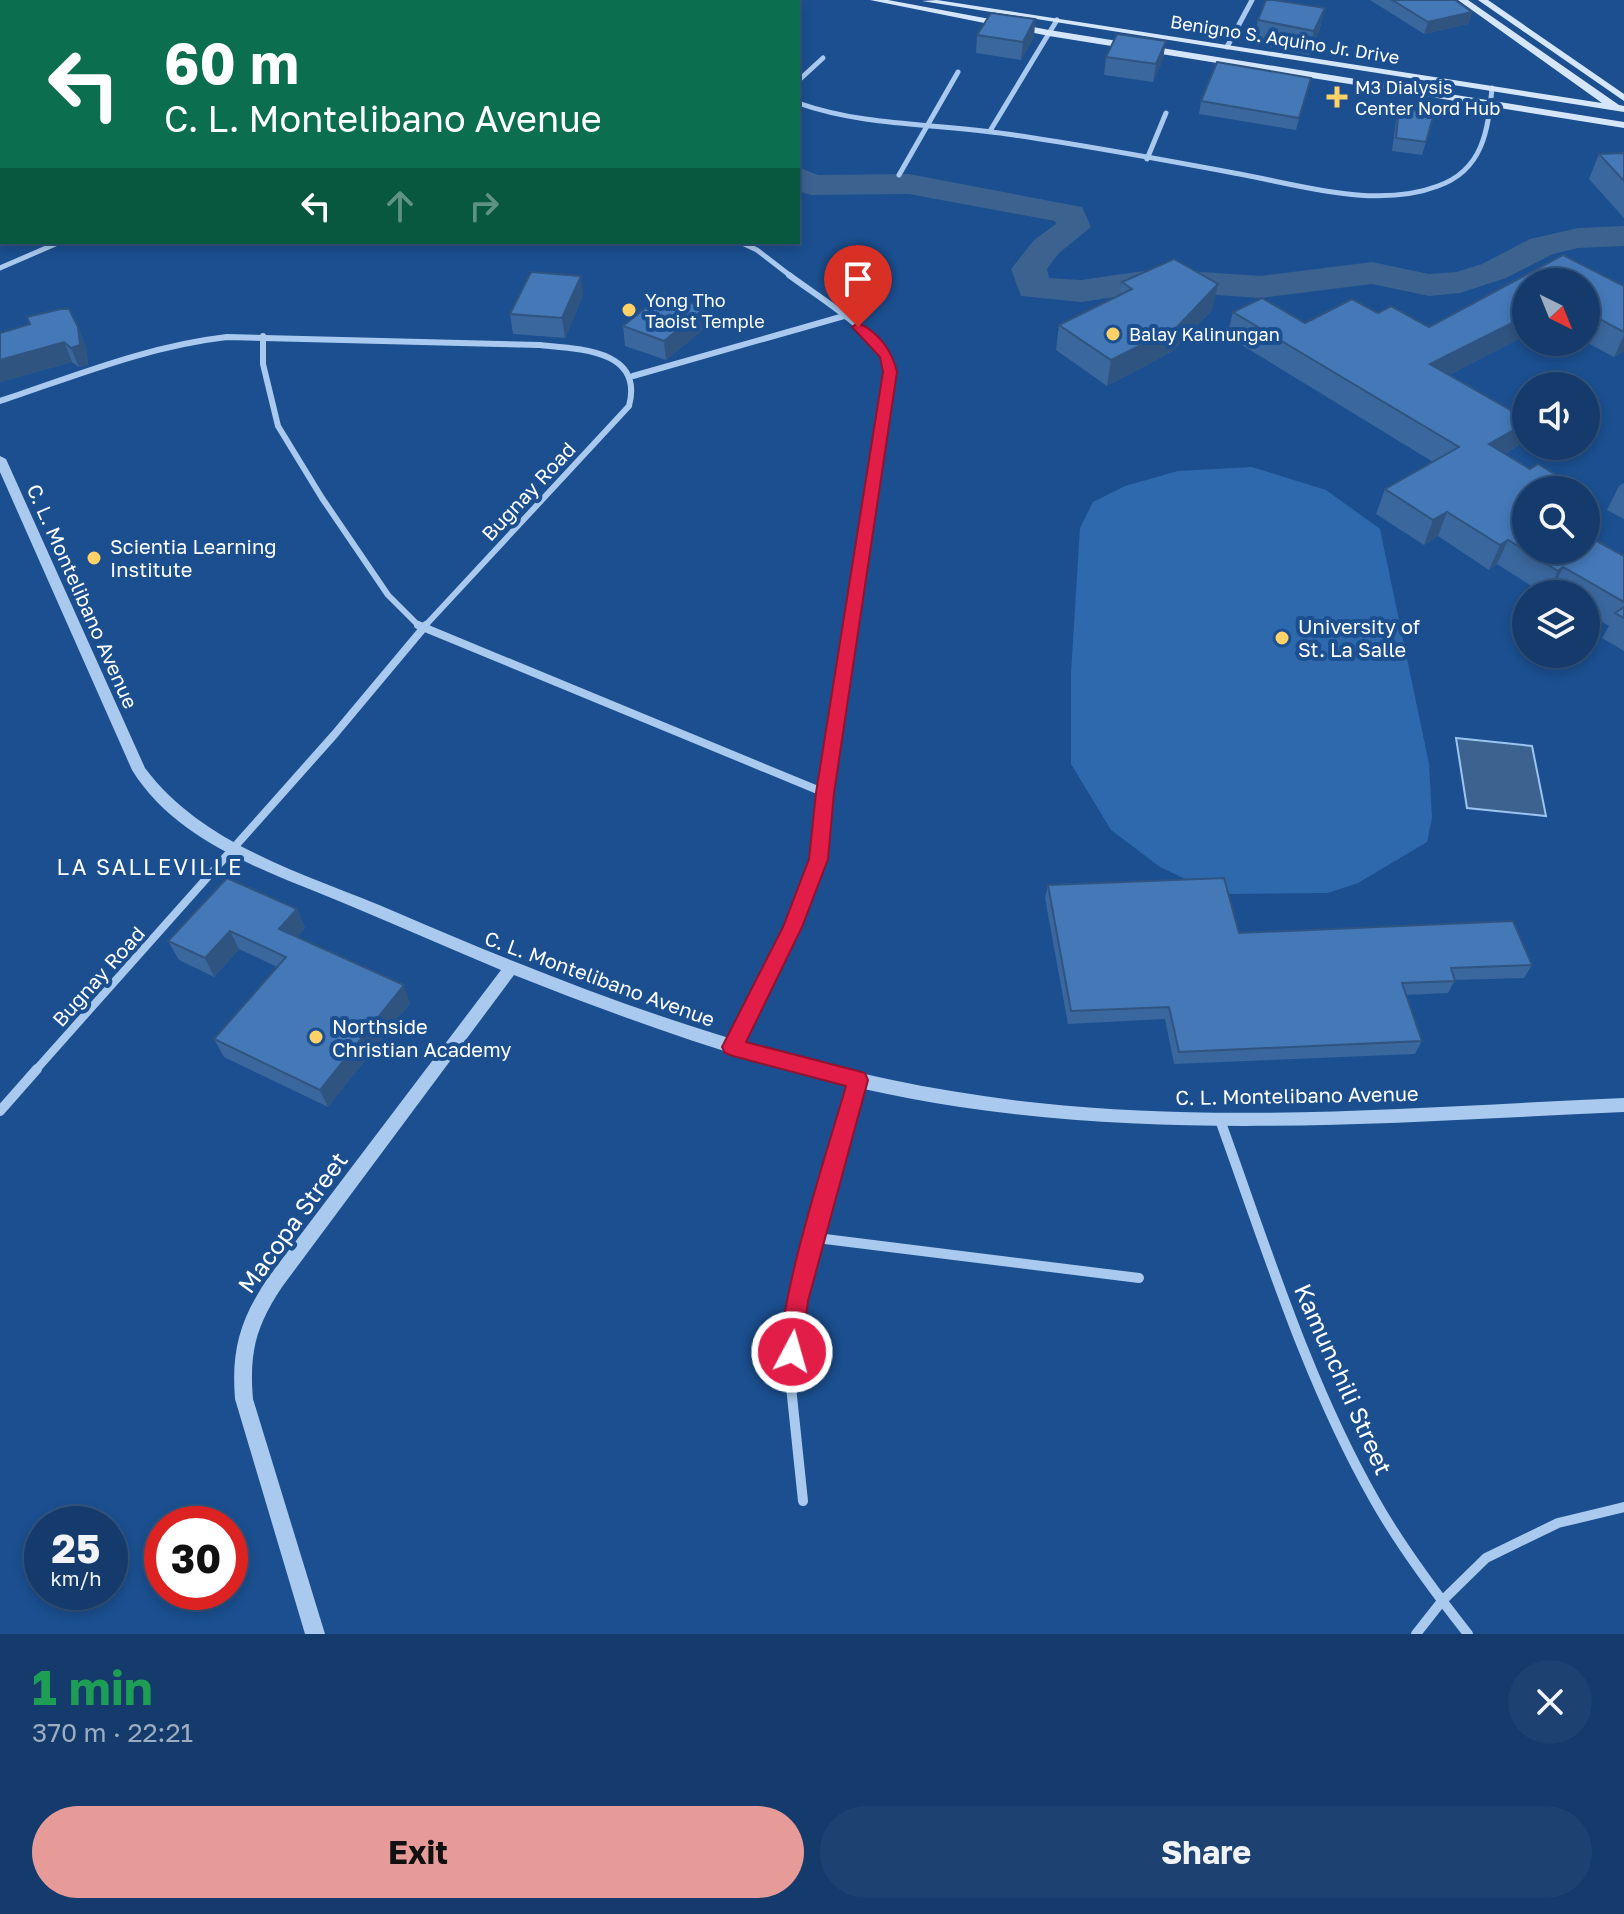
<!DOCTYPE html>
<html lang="en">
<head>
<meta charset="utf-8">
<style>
	body { margin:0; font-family:"Golos Text",sans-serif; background:#1d4271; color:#f1f3f6; height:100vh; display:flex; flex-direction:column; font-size:30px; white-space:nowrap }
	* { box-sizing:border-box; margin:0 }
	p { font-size:26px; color:#9dadc1 }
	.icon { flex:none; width:44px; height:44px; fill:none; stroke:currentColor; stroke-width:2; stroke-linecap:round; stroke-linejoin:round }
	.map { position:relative; height:1634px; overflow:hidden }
	.sheet { display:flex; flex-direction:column; background:#143b6b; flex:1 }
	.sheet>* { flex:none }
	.top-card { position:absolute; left:0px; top:0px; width:800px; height:244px; box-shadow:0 4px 12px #0003,0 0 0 2px #33557e; background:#0b6e4f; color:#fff; overflow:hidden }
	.needle { width:52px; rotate:137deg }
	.tools { position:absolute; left:1512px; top:268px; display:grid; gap:16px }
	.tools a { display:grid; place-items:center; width:88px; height:88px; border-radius:50%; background:#143b6b; box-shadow:0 4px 12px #0003,0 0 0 2px #33557e; font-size:40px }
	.speed { position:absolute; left:24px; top:1506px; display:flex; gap:16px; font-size:40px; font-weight:700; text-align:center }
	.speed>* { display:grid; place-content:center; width:104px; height:104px; border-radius:50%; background:#143b6b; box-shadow:0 4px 12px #0003,0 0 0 2px #33557e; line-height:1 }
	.speed small { font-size:20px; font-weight:400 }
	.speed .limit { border:12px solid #d22; background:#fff; color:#111 }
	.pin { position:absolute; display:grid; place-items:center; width:68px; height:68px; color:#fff; margin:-82px -34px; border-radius:50% 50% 50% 0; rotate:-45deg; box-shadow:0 0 8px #0007 }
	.pin .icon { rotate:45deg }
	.me { position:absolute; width:88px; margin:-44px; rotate:6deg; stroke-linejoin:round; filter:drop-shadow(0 0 6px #0008) }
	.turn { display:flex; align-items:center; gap:28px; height:168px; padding:0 32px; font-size:36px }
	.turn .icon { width:104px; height:104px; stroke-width:2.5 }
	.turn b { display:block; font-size:56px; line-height:68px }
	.lanes { display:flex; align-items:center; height:76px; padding:0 32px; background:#0003; justify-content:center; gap:40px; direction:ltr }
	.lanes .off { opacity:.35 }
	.round { display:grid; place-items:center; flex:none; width:84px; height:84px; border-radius:42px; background:#1d4271 }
	.summary { display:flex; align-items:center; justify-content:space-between; height:136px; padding:0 32px }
	h1 { font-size:48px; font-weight:700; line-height:60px; color:#1e9e55 }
	.primary-button { display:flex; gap:16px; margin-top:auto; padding:16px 32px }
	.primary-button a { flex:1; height:92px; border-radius:48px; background:#e69b98; color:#111; font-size:32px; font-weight:700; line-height:92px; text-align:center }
	.primary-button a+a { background:#1d4271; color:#f1f3f6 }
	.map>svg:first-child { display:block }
</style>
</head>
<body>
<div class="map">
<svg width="1624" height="1634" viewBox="0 0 1624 1634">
	<rect width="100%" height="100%" fill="#1b4f8f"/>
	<path fill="#2e69ad" d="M 1252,467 L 1326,490 L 1380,529 L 1429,764 L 1432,818 L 1427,842 L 1358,883 L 1328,893 L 1231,894 L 1200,886 L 1160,867 L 1111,830 L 1071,764 L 1071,673 L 1080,528 L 1093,502 L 1125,486 L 1178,471 Z"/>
	<path fill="#3c6290" stroke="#9cc4f0" stroke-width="2" d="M 1456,738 L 1532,746 L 1546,816 L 1467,808 Z"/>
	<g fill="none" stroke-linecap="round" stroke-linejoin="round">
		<g fill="#3c6290" fill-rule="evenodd">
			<path d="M 75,0 L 107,0 L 108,2 L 76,2 Z"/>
			<path d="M 798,167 L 818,175 L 909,174 L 1082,207 L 1091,227 L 1058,254 L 1047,269 L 1049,278 L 1081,280 L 1157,269 L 1261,276 L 1372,262 L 1429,274 L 1456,272 L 1482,264 L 1530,239 L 1578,228 L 1624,226 L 1624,246 L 1578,248 L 1553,254 L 1506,278 L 1460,293 L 1429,296 L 1372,284 L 1261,298 L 1157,291 L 1081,302 L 1021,296 L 1011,269 L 1034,240 L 1056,224 L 1055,221 L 909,194 L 811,195 L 798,191 Z"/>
		</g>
		<g stroke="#a9c9ee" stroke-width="5">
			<path d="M 603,2 L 607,0"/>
			<path d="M 1227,47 L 1252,0"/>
			<path d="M 798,81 L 823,58"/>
			<path d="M 798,103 C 866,127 937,123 1007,134 C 1083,145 1159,159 1234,173 C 1297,184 1375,210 1438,186 C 1483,170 1488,131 1492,88"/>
			<path d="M 990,131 L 1057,20"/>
			<path d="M 1147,159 L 1166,113"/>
			<path d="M 899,175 L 958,72"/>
			<path d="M 740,242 L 757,250 L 792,277"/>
			<path d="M 0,268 L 60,242"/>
		</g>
		<g stroke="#a9c9ee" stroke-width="6">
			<path d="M 789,275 C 822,300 879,331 890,372 L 851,627"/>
			<path d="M 263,336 L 263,364 L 278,426 L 322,498 L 388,595 L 420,627"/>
			<path d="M 633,376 L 844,316"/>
			<path d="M 0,401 C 75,376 148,346 227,337 L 540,345 C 580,349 644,350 629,406 L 424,627"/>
		</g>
		<g stroke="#a9c9ee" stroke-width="8">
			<path d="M 418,625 L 825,793"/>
			<path d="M 733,1046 L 792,927 L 819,859 L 825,793 L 851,625"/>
			<path d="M 35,1071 L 334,735 L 426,625"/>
		</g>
		<g stroke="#a9c9ee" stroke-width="10">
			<path d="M 0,1111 L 37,1069"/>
			<path d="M 1220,1120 C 1266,1247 1307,1381 1374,1499 C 1401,1547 1434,1591 1468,1634"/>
			<path d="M 817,1238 L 1139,1278"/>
			<path d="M 803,1501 L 790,1377 L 797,1301 L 858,1080"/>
			<path d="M 1416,1634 L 1442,1601 L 1486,1558 L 1558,1523 L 1624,1507"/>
		</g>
		<g fill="#a9c9ee" fill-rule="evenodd">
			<path d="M 2,133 L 2,139 L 0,140 L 0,134 Z"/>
			<path d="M 0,456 L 6,459 L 145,768 C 205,848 310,875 398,913 C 604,1002 815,1080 1039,1103 C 1233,1124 1430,1106 1624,1098 L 1624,1112 C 1403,1122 1180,1140 960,1107 C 806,1084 658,1032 514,975 L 282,1287 C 256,1326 249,1352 253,1399 L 325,1634 L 305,1634 L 235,1399 C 231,1348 241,1317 270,1275 L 501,970 C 451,949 403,928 353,907 C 276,874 179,846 132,770 L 0,472 Z"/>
		</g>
		<g fill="#d6e6fa" fill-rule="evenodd">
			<path d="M 870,0 L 888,0 L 1049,30 L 1624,122 L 1624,128 L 1049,36 Z"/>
			<path d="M 937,0 L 1602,103 L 1458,0 L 1468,0 L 1619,105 L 1624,106 L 1624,112 L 922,1 Z"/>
			<path d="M 1478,0 L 1488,0 L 1624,94 L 1624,101 Z"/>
		</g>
	</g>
	<g fill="#3a679d">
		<path d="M 116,0 L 187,0 L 187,2 L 118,2 Z"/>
		<path d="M 630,0 L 727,0 L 725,2 L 630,2 Z"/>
		<path d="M 1370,0 L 1455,0 L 1472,12 L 1468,24 L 1424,34 Z"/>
		<path d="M 1325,8 L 1319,31 L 1309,55 L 1253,43 L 1258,20 Z"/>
		<path d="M 1035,19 L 1034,37 L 1021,60 L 976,53 L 977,35 Z"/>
		<path d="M 1106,57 L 1163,59 L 1153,82 L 1104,75 Z"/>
		<path d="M 1311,78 L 1296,130 L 1199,114 L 1201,101 Z"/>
		<path d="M 1399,108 L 1426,142 L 1422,155 L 1392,151 L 1396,121 Z"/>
		<path d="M 1624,153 L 1624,218 L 1589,179 L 1599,154 Z"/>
		<path d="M 1563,255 L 1624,286 L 1624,351 L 1614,357 L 1586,342 L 1586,282 L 1526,282 L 1526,335 L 1449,375 L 1519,445 L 1505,454 L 1530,469 L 1576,487 L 1575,490 L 1526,490 L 1526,550 L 1624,556 L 1624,651 L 1602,638 L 1609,626 L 1586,612 L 1586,594 L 1554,594 L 1551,592 L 1548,594 L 1544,594 L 1497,564 L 1489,570 L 1438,536 L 1424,545 L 1376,514 L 1385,489 L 1433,462 L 1227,336 L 1233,312 L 1305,323 L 1378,313 L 1429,327 Z"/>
		<path d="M 1122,282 L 1212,310 L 1171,352 L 1107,386 L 1056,350 L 1059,325 L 1120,295 Z"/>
		<path d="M 583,295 L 565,338 L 513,334 L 510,314 Z"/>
		<path d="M 705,308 L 706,327 L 666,360 L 625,346 L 623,326 Z"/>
		<path d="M 78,327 L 86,347 L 88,365 L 79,367 L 72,362 L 0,382 L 0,333 Z"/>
		<path d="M 1624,483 L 1624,519 L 1607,510 L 1619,486 Z"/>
		<path d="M 1048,885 L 1239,933 L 1532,965 L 1524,978 L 1455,980 L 1448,993 L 1406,995 L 1422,1041 L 1415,1054 L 1174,1064 L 1165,1019 L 1068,1024 L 1045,898 Z"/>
		<path d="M 297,909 L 305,928 L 297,937 L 410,1003 L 328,1107 L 224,1057 L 214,1039 L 277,967 L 239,949 L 214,977 L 179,960 L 168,941 Z"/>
	</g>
	<g fill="#305480">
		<path d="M 167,0 L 187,0 L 187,2 L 160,2 Z"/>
		<path d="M 713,0 L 727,0 L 725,2 L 713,2 Z"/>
		<path d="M 1325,8 L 1319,31 L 1309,55 L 1314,31 Z"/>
		<path d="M 1472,12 L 1468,24 L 1424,34 L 1428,22 Z"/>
		<path d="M 1035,19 L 1034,37 L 1021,60 L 1023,42 Z"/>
		<path d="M 1166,41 L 1163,59 L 1153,82 L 1156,64 Z"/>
		<path d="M 581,276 L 583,295 L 565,338 L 562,318 Z"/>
		<path d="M 1218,284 L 1212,310 L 1171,352 L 1107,386 L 1111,360 Z"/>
		<path d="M 705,308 L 706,327 L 666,360 L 664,341 Z"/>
		<path d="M 1526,316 L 1526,335 L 1422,389 L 1430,364 Z"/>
		<path d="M 78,327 L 86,347 L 88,365 L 79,367 L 71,348 Z"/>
		<path d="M 1624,335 L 1624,351 L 1614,357 Z"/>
		<path d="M 64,342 L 72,362 L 0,382 L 0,360 Z"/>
		<path d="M 1526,423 L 1526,429 L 1519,445 L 1479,469 L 1489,444 Z"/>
		<path d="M 1447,512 L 1438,536 L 1424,545 L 1433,520 Z"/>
		<path d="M 1508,540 L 1497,564 L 1489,570 L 1500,545 Z"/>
		<path d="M 1563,567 L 1551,592 L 1547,594 L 1558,571 Z"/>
		<path d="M 297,909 L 305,928 L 288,947 L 279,929 Z"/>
		<path d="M 230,931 L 239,949 L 214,977 L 205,958 Z"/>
		<path d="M 404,985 L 410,1003 L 328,1107 L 320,1090 Z"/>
	</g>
	<g fill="#4478b7" stroke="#305480" stroke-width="2">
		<path d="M 130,0 L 167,0 L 160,2 L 132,2 Z"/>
		<path d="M 587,0 L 598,0 L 604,2 L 587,2 Z"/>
		<path d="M 1266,0 L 1274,0 L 1325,8 L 1314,31 L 1258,20 Z"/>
		<path d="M 1392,0 L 1455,0 L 1472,12 L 1428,22 Z"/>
		<path d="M 991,13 L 1035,19 L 1023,42 L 977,35 Z"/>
		<path d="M 1117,34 L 1166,41 L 1156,64 L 1106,57 Z"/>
		<path d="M 1217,62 L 1311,78 L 1299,118 L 1201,101 Z"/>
		<path d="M 1399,108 L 1434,113 L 1426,142 L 1396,138 Z"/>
		<path d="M 1624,153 L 1624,181 L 1599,154 Z"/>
		<path d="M 1563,255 L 1624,286 L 1624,332 L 1586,312 L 1586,282 L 1526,282 L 1526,316 L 1430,364 L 1526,419 L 1526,423 L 1489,444 L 1530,469 L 1538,464 L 1576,487 L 1572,490 L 1526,490 L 1526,550 L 1586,550 L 1586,535 L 1624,556 L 1624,602 L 1563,567 L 1558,571 L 1508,540 L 1500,545 L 1447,512 L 1433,520 L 1385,489 L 1459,447 L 1233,312 L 1262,298 L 1305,323 L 1352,299 L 1378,313 L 1391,306 L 1429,327 Z"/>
		<path d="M 1174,259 L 1218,284 L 1177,327 L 1111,360 L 1059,325 L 1132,289 L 1122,282 Z"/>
		<path d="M 531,272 L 581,276 L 562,318 L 510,314 Z"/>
		<path d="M 664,293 L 705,308 L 664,341 L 623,326 Z"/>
		<path d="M 61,309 L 69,309 L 78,327 L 80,345 L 71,348 L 64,342 L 0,360 L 0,333 L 30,324 L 27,317 Z"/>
		<path d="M 1624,607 L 1624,618 L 1615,613 Z"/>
		<path d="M 227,878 L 297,909 L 279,929 L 404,985 L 320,1090 L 214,1039 L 286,957 L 230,931 L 205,958 L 168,941 Z"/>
		<path d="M 1224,878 L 1239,933 L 1513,921 L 1532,965 L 1451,968 L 1455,981 L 1402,983 L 1422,1041 L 1179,1052 L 1169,1007 L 1071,1011 L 1048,885 Z"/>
	</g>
	<path fill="#e11d48" stroke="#92132f" stroke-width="2" d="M 858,323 C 879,332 892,351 897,372 L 834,793 L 828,859 L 802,927 L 746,1042 L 858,1071 L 865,1073 L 868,1080 L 808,1301 L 800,1360 L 792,1363 L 784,1360 C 769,1325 833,1133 846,1086 L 733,1056 L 725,1053 L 722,1047 L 783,927 L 809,859 L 816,793 L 883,372 L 880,357 L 852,327 Z"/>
	<g fill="#ffd166" stroke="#1b4f8f" stroke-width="3">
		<path d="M1333 85h8v8h8v8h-8v8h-8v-8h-8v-8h8z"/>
		<circle cx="629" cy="310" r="8"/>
		<circle cx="1113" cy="334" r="8"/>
		<circle cx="94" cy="558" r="8"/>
		<circle cx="1282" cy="638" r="8"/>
		<circle cx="316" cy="1037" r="8"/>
	</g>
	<g text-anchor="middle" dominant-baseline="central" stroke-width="8" stroke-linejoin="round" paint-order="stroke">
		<g font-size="18" fill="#fff" stroke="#1b4f8f">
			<text transform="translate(1285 39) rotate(9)">Benigno S. Aquino Jr. Drive</text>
		</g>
		<g font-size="18" fill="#fff" stroke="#1b4f8f" text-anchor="start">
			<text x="1355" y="87">M3 Dialysis<tspan x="1355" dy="21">Center Nord Hub</tspan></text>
			<text x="645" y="300">Yong Tho<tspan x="645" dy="21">Taoist Temple</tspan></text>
			<text x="1129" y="334">Balay Kalinungan</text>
		</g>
		<g font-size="20" fill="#fff" stroke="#1b4f8f">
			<text transform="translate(528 491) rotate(-47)">Bugnay Road</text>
			<text transform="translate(83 596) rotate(66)">C. L. Montelibano Avenue</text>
			<text transform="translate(98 976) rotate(-48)">Bugnay Road</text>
			<text transform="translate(600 978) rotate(20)">C. L. Montelibano Avenue</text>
			<text transform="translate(1297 1095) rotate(-1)">C. L. Montelibano Avenue</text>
		</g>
		<g font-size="20" fill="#fff" stroke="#1b4f8f" text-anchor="start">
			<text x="110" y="546">Scientia Learning<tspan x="110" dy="23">Institute</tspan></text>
			<text x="1298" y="626">University of<tspan x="1298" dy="23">St. La Salle</tspan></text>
			<text x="332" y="1026">Northside<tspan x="332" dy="23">Christian Academy</tspan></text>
		</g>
		<g font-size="22" letter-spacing="2" fill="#fff" stroke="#1b4f8f">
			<text x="150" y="866">LA SALLEVILLE</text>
		</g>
		<g font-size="24" fill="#fff" stroke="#1b4f8f">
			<text transform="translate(292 1222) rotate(-54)">Macopa Street</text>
			<text transform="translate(1344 1379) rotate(66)">Kamunchili Street</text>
		</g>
	</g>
</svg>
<div class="tools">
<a><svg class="needle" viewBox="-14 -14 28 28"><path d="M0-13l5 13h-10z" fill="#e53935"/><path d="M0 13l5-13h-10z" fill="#9dadc1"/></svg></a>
<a><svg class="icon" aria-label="sound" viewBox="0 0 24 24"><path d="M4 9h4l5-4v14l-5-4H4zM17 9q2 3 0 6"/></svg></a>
<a><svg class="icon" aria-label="search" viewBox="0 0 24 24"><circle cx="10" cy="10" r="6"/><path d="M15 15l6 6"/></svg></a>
<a><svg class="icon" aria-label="layers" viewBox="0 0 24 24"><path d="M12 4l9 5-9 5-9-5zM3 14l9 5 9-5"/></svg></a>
</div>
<div class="speed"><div>25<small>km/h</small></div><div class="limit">30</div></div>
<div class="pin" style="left:858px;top:327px;background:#d93025"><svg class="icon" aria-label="arrive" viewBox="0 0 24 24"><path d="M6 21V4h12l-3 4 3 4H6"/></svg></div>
<svg class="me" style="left:792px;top:1352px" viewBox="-20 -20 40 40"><circle r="17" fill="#e11d48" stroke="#fff" stroke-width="3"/><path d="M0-11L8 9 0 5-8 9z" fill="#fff"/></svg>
<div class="top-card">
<div class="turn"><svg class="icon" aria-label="left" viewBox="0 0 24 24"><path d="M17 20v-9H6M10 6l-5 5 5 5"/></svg><div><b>60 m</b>C. L. Montelibano Avenue</div></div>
<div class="lanes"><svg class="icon" aria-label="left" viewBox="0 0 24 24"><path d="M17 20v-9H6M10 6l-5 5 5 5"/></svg><svg class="icon off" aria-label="ahead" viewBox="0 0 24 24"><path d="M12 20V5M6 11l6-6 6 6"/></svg><svg class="icon off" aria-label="right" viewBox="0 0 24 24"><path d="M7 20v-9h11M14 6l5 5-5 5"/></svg></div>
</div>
</div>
<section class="sheet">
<div class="summary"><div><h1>1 min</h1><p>370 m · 22:21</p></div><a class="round"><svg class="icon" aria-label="close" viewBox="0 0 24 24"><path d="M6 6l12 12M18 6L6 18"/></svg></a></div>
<div class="primary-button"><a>Exit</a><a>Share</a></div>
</section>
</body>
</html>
